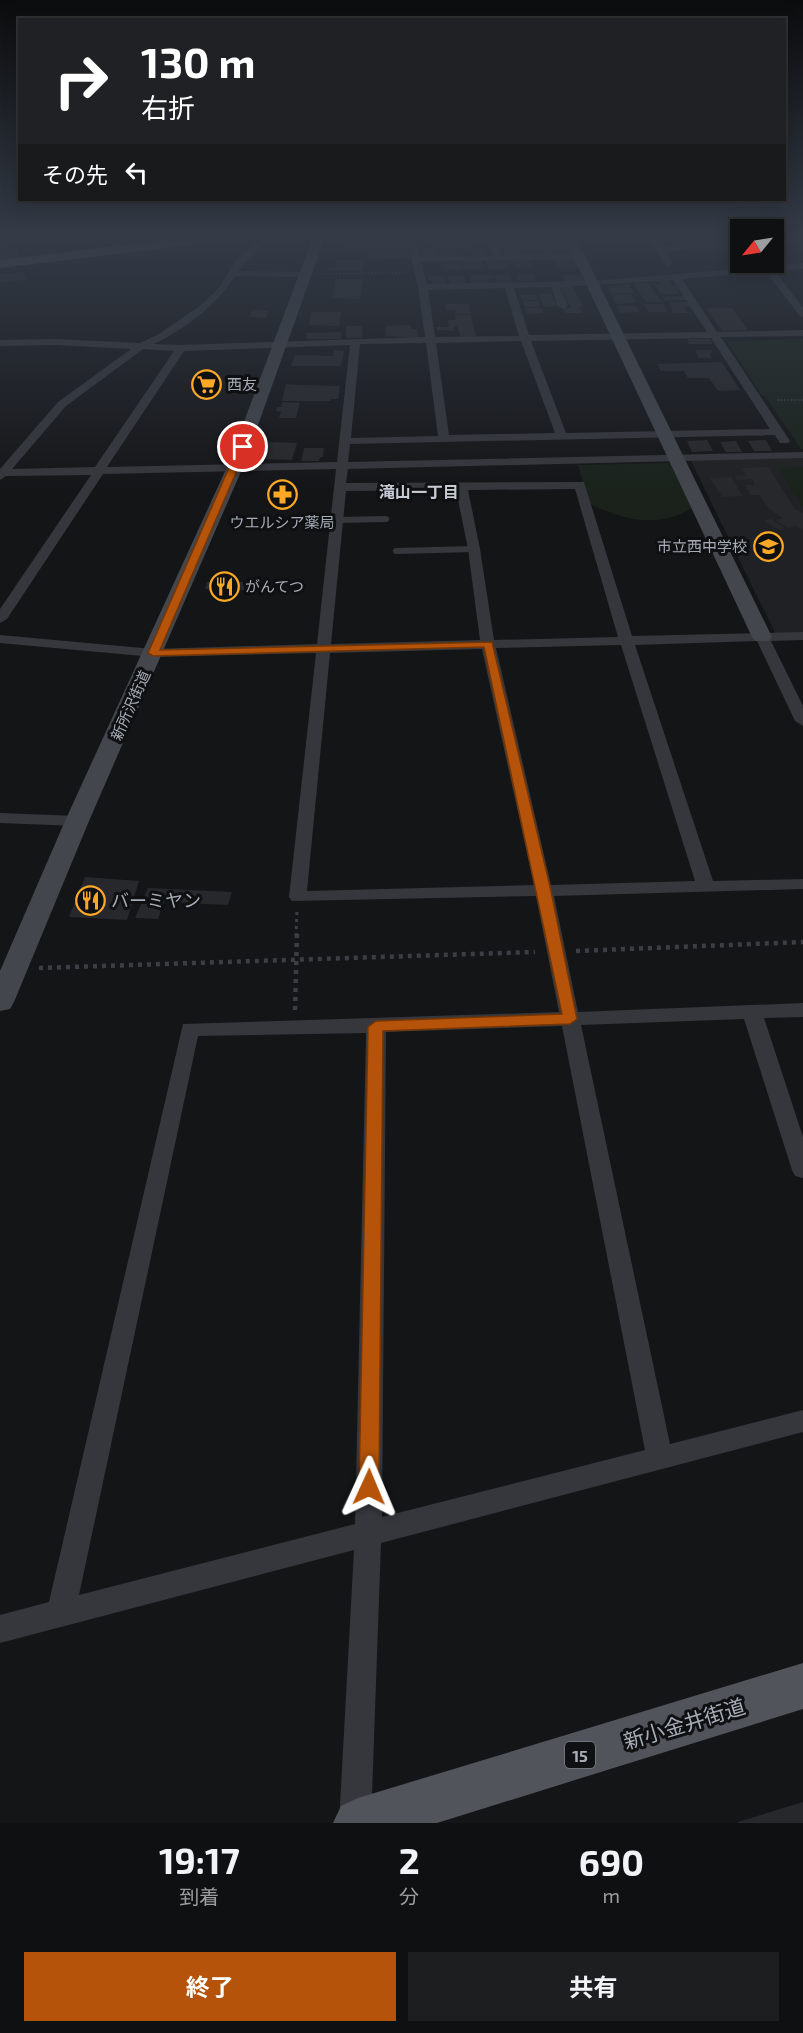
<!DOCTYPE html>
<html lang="ja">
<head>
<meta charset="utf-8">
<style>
	body { margin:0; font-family:"Exo 2","Noto Sans JP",sans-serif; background:#1d1e1f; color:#f1f3f6; height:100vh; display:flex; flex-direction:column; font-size:22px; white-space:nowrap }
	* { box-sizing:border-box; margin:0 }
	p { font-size:20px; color:#9b9d9f }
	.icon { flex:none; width:33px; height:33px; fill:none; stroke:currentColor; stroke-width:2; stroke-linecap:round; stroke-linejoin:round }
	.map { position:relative; height:1823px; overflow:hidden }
	.panel { display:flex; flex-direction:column; background:#0f1011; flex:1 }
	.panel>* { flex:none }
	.banner { position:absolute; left:18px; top:18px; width:768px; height:183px; border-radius:0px; box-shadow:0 3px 15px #0003,0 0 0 2px #2f3031; background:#202124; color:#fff; overflow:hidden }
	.needle { width:39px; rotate:240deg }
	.controls { position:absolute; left:730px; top:219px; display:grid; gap:12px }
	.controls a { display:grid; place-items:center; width:54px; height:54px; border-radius:0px; background:#0f1011; box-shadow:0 3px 15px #0003,0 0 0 2px #2f3031; font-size:30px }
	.pin { position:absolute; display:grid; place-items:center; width:51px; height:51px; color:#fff; margin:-26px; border:3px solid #fff; border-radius:50%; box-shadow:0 2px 6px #0007 }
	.me { position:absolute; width:66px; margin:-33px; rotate:1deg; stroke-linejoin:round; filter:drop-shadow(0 0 4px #0008) }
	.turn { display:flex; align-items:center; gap:21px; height:126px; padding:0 24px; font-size:27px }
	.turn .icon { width:78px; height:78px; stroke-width:2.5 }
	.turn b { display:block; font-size:42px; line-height:51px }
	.then { display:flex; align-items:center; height:57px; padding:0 24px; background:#0003; gap:12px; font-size:22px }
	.eta { display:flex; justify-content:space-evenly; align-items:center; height:102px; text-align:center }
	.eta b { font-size:36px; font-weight:700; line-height:42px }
	.action { display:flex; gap:12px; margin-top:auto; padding:12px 24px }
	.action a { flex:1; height:69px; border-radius:0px; background:#b45309; color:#fff; font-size:24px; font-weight:700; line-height:69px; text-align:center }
	.action a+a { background:#1d1e1f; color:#f1f3f6 }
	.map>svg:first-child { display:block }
</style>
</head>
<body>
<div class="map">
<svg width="803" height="1823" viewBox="0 0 803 1823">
	<rect width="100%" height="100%" fill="#141517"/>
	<path fill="#202124" d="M 803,457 L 803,634 L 776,635 L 690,459 Z"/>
	<g fill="#1a221b">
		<path d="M 803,339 L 803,449 L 801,449 L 765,396 L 762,396 L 727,341 Z"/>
		<path d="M 674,463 L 695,505 C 665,530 622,520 590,504 L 578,465 Z"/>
		<path d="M 803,467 L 803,507 L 778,468 Z"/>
	</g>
	<g fill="#27282b">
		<path d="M 344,237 L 376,237 L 378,250 L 409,249 L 411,258 L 370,259 L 369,250 L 346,250 Z"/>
		<path d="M 524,237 L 536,237 L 540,249 L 523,250 L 520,242 L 501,242 L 500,239 L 521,239 L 522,243 L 526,243 Z"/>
		<path d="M 455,239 L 471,239 L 472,244 L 467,244 L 469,248 L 457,248 Z"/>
		<path d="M 487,239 L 488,243 L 484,243 L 485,247 L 475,247 L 473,240 Z"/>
		<path d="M 400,241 L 401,244 L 408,244 L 409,248 L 382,249 L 381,242 Z"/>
		<path d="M 540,243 L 552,243 L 557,255 L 545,255 Z"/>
		<path d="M 567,243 L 571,252 L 557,252 L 555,244 Z"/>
		<path d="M 7,244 L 6,250 L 17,249 L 19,258 L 0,260 L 0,245 Z"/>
		<path d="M 452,244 L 453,247 L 439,247 L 440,250 L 437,250 L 440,257 L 422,258 L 421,251 L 424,251 L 423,248 L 435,248 L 434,245 Z"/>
		<path d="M 501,244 L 517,244 L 521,255 L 507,256 Z"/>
		<path d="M 483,248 L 485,256 L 474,256 L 472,249 Z"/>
		<path d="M 440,251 L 456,251 L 458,257 L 442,257 Z"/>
		<path d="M 574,258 L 580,268 L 558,268 L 554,259 Z"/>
		<path d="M 512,259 L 529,259 L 533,268 L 516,269 Z"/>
		<path d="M 335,260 L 362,260 L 363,271 L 328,270 L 328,268 L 336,267 Z"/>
		<path d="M 499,260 L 500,262 L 507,262 L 509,269 L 488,269 L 485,261 Z"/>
		<path d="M 461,261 L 482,261 L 485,269 L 464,270 Z"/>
		<path d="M 442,263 L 459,263 L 462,270 L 444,270 Z"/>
		<path d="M 24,272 L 27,280 L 0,282 L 0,274 Z"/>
		<path d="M 533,274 L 535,281 L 518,281 L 516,275 Z"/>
		<path d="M 470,275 L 492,275 L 494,279 L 488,279 L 490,285 L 472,285 Z"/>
		<path d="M 495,275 L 510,275 L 512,283 L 497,283 Z"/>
		<path d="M 562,275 L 581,275 L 584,282 L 565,282 Z"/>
		<path d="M 427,276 L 444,276 L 447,285 L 433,286 L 432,280 L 428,280 Z"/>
		<path d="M 448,276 L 464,276 L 467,285 L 451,285 Z"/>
		<path d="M 336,279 L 363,279 L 360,299 L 332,298 Z"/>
		<path d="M 658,281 L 670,281 L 672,285 L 676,285 L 679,289 L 676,289 L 679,294 L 660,294 L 654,284 L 660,284 Z"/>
		<path d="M 633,283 L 648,283 L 662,302 L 646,302 Z"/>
		<path d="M 621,284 L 629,284 L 634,293 L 611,294 L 607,286 L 620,285 L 624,290 Z"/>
		<path d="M 559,286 L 572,286 L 583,306 L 579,306 L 582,313 L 565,313 L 563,308 L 571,308 Z"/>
		<path d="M 539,294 L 552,294 L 554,300 L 552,301 L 556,301 L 558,306 L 544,307 Z"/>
		<path d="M 631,294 L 636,303 L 616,304 L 611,295 Z"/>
		<path d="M 521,295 L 536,295 L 538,300 L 522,300 Z"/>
		<path d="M 684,296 L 687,300 L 665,301 L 662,297 Z"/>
		<path d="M 523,301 L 538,301 L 540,307 L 525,307 Z"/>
		<path d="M 669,302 L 688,302 L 691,307 L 684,306 L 688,313 L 673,313 Z"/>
		<path d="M 445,304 L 469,304 L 471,314 L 455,314 L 455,310 L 446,310 Z"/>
		<path d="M 644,304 L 663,304 L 668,312 L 648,312 Z"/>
		<path d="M 617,306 L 636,306 L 640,312 L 620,313 Z"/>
		<path d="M 525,308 L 541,308 L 543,313 L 527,314 Z"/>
		<path d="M 706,308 L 732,308 L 748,330 L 722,331 Z"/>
		<path d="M 252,310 L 268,311 L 266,318 L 250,317 Z"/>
		<path d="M 311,312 L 341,312 L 339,326 L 309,325 Z"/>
		<path d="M 455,315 L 471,315 L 476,337 L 461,337 L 457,326 L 454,326 L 455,331 L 437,330 L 436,327 L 449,327 L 448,320 L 456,320 Z"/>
		<path d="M 410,325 L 411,329 L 417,329 L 418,338 L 386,336 L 385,326 Z"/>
		<path d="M 346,326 L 362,326 L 363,338 L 346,338 Z"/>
		<path d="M 341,332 L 341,339 L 306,339 L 306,333 Z"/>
		<path d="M 687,339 L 710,339 L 713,344 L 689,344 Z"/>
		<path d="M 334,350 L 344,351 L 341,366 L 291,366 L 295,355 L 333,356 Z"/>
		<path d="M 695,350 L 712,350 L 713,353 L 710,353 L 712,358 L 699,358 Z"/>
		<path d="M 722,362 L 740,390 L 718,391 L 709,378 L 688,378 L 684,371 L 661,371 L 657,364 Z"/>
		<path d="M 286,384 L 298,385 L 340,386 L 338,399 L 331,399 L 330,401 L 282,401 Z"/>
		<path d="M 282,402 L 300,403 L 296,418 L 279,418 L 281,412 L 276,411 L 277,407 L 281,407 Z"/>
		<path d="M 707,440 L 713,451 L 692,452 L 687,441 Z"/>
		<path d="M 766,440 L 772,451 L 754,451 L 748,441 Z"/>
		<path d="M 736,441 L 742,452 L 726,452 L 720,442 Z"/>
		<path d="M 266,442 L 297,443 L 292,460 L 260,459 Z"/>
		<path d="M 304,448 L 324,448 L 323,457 L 320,457 L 319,461 L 301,461 Z"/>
		<path d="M 768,467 L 795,509 L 803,513 L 803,530 L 796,526 L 789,528 L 775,520 L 783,518 L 769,509 L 759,495 L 750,495 L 745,485 L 755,485 L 752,479 L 737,480 L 735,476 L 746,476 L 742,468 Z"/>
		<path d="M 731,477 L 743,496 L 722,497 L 710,478 Z"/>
		<path d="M 771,519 L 785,528 L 779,530 L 764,521 Z"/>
		<path d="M 207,582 L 246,582 L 244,590 L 205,589 Z"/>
		<path d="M 85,877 L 139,881 L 127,920 L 69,917 Z"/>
		<path d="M 148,888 L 232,892 L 228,905 L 164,902 L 158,919 L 135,918 Z"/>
		<path d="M 803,1802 L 803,1823 L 738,1823 L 738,1822 Z"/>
	</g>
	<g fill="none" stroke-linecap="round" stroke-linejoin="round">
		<g stroke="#3b3e43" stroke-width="2" stroke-dasharray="1.5 2" stroke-linecap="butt">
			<path d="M 322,274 L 405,273"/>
			<path d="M 777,400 L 803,400"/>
		</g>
		<path stroke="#3b3e43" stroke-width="3" stroke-dasharray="3 4" stroke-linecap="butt" d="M 296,936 L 297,910"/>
		<g stroke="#3b3e43" stroke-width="4.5" stroke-dasharray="4 5" stroke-linecap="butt">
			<path d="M 576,951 L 803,942"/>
			<path d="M 39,968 L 535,952"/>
			<path d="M 295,1010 L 297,934"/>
		</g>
		<g stroke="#35373c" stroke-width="6">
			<path d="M 338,520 L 386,519"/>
			<path d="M 396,551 L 474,549"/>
		</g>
		<g fill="#35373c" fill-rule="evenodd">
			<path d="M 261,237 L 270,237 L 238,271 L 306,272 L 310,275 L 309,277 L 235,276 C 216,306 186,328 154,344 L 181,345 L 425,337 L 418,287 L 406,237 L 414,237 L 420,257 L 493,256 L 487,237 L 495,237 L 501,255 L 579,253 L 583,256 L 579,259 L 421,262 L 427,284 L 593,281 L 762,267 L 759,262 L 768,262 L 771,266 L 803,263 L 803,269 L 775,271 L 803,308 L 803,317 L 800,316 L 766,272 L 682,279 L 717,332 L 803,330 L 803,336 L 721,337 L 790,441 L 788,443 L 780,443 L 775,435 L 350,444 L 348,462 L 803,452 L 803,458 L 348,469 L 346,483 L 584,482 L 632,636 L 803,632 L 803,640 L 771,641 L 803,706 L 803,726 L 795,721 L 757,641 L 635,645 L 713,881 L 803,879 L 803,889 L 554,896 L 578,1012 L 803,1003 L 803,1017 L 764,1018 L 803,1137 L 803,1178 L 795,1176 L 792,1170 L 744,1019 L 581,1025 L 670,1444 L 803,1410 L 803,1432 L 381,1543 L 371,1823 L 339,1823 L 354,1550 L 0,1643 L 0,1615 L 49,1602 L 183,1024 L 559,1012 L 536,896 L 292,901 L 289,897 L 316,653 L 153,657 L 0,643 L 0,635 L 153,649 L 317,644 L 336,469 L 103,474 L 7,619 L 0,623 L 0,609 L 91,475 L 6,476 L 0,480 L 0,469 L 58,402 L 131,349 L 55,345 L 0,346 L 0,340 L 55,339 L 140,343 L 159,334 L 201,305 L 218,289 L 235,262 ZM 673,280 L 707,332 L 529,335 L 514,288 L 551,287 L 558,306 L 563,309 L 568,306 L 559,287 ZM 505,288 L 519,336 L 435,337 L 428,290 ZM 711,338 L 770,429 L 566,433 L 531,341 ZM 521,341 L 555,433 L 449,435 L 436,343 ZM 426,343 L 438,436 L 351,438 L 360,344 ZM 350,345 L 337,462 L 107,467 L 184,351 ZM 143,349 L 174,351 L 95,467 L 12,469 L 66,406 ZM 575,489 L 618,637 L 494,640 L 480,549 L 468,490 ZM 456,490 L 468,549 L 480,640 L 331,644 L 346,491 ZM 621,645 L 695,881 L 551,885 L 496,648 ZM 482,649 L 534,885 L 307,891 L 330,653 ZM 562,1026 L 645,1450 L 382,1517 L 386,1032 ZM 366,1033 L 355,1524 L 79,1595 L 198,1036 Z"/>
			<path d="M 650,237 L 658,237 L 663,246 L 741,240 L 741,246 L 666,251 L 672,263 L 668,266 L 664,263 Z"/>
			<path d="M 774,237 L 803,237 L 803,240 L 774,243 Z"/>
			<path d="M 0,813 L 77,816 L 85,821 L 77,826 L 0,823 Z"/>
		</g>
		<g fill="#43464c" fill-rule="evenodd">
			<path d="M 313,237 L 325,237 L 243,467 L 89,821 L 14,1002 L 10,1009 L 0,1011 L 0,971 L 65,821 L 227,467 Z"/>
			<path d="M 564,237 L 576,237 L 772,637 L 769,641 L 755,641 L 752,637 Z"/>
		</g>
		<g fill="#51545b" fill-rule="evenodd">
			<path d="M 190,237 L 230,237 L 223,241 L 0,268 L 0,260 Z"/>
			<path d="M 803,1663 L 803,1709 L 437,1823 L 333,1823 L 341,1806 L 358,1798 Z"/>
		</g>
	</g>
	<linearGradient id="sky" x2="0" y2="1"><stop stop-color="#0b0c0d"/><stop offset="0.48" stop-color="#343b47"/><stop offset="1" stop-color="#343b47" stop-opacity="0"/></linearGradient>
	<rect width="803" height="492" fill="url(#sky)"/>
	<path fill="#b45309" stroke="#753606" stroke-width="1.5" d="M 243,444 L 247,447 L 160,650 L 492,642 L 551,891 L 577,1019 L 570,1024 L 383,1031 L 379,1487 L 376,1494 L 369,1497 L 362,1494 L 359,1487 L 368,1027 L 376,1021 L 562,1014 L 484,647 L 153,656 L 148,653 L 238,447 Z"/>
	<defs>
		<symbol id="supermarket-ring" viewBox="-11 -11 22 22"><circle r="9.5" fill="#0f1012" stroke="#fca827" stroke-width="1.5"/><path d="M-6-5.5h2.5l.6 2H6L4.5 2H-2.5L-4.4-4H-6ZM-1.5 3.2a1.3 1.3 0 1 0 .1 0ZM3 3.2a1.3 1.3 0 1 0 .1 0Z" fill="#fca827"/></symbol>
		<symbol id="pharmacy-ring" viewBox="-11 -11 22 22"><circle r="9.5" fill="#0f1012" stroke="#fca827" stroke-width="1.5"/><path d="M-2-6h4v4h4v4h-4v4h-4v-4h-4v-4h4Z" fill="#fca827"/></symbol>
		<symbol id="school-ring" viewBox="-11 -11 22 22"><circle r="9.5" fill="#0f1012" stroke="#fca827" stroke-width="1.5"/><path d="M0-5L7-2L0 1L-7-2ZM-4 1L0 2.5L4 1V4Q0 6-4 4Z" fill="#fca827"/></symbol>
		<symbol id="restaurant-ring" viewBox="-11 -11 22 22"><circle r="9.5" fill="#0f1012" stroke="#fca827" stroke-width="1.5"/><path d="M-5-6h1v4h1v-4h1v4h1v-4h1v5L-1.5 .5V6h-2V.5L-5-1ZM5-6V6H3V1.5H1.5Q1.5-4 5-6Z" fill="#fca827"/></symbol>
	</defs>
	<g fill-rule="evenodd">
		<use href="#supermarket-ring" x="190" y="368" width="33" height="33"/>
		<use href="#pharmacy-ring" x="266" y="478" width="33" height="33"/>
		<use href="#school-ring" x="752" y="530" width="33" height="33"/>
		<use href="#restaurant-ring" x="208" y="570" width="33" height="33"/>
		<use href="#restaurant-ring" x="74" y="884" width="33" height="33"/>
	</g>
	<g text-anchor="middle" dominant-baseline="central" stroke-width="6" stroke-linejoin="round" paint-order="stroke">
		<g font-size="15" fill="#a6acb7" stroke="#0f1012" text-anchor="start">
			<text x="227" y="384">西友</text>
			<text x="282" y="522" text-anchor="middle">ウエルシア薬局</text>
			<text x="747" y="546" text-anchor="end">市立西中学校</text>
			<text x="245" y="586">がんてつ</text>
		</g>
		<g font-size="15" fill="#a6acb7" stroke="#0f1012">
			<text transform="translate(130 705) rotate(-66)">新所沢街道</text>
		</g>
		<g font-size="16" font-weight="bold" fill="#c7cbd3" stroke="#0f1012">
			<text x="419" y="491">滝山一丁目</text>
		</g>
		<rect fill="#0f1012" stroke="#797d86" stroke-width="1.5" x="565" y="1742" width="30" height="26" rx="4.5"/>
		<g font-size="16" font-weight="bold" fill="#a6acb7">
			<text x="580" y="1755">15</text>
		</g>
		<g font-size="18" fill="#a6acb7" stroke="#0f1012" text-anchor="start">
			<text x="111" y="900">バーミヤン</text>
		</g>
		<g font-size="21" fill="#a6acb7" stroke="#0f1012">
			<text transform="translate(684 1723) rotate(-17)">新小金井街道</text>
		</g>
	</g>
</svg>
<div class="controls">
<a><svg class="needle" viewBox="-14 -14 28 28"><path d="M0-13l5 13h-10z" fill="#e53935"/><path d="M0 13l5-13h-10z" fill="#9b9d9f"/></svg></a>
</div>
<div class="pin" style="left:243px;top:447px;background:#d93025"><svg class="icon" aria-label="arrive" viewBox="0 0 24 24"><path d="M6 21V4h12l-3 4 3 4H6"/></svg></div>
<svg class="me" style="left:369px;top:1487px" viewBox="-20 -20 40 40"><path d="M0-17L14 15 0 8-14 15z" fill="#b45309" stroke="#fff" stroke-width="4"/></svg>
<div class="banner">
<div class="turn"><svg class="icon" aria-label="right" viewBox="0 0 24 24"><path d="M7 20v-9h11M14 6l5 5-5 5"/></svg><div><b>130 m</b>右折</div></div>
<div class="then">その先<svg class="icon" aria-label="left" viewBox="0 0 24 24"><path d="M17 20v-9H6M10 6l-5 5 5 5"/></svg></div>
</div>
</div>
<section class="panel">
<div class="eta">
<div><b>19:17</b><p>到着</p></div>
<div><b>2</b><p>分</p></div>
<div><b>690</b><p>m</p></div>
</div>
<div class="action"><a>終了</a><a>共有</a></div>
</section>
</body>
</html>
